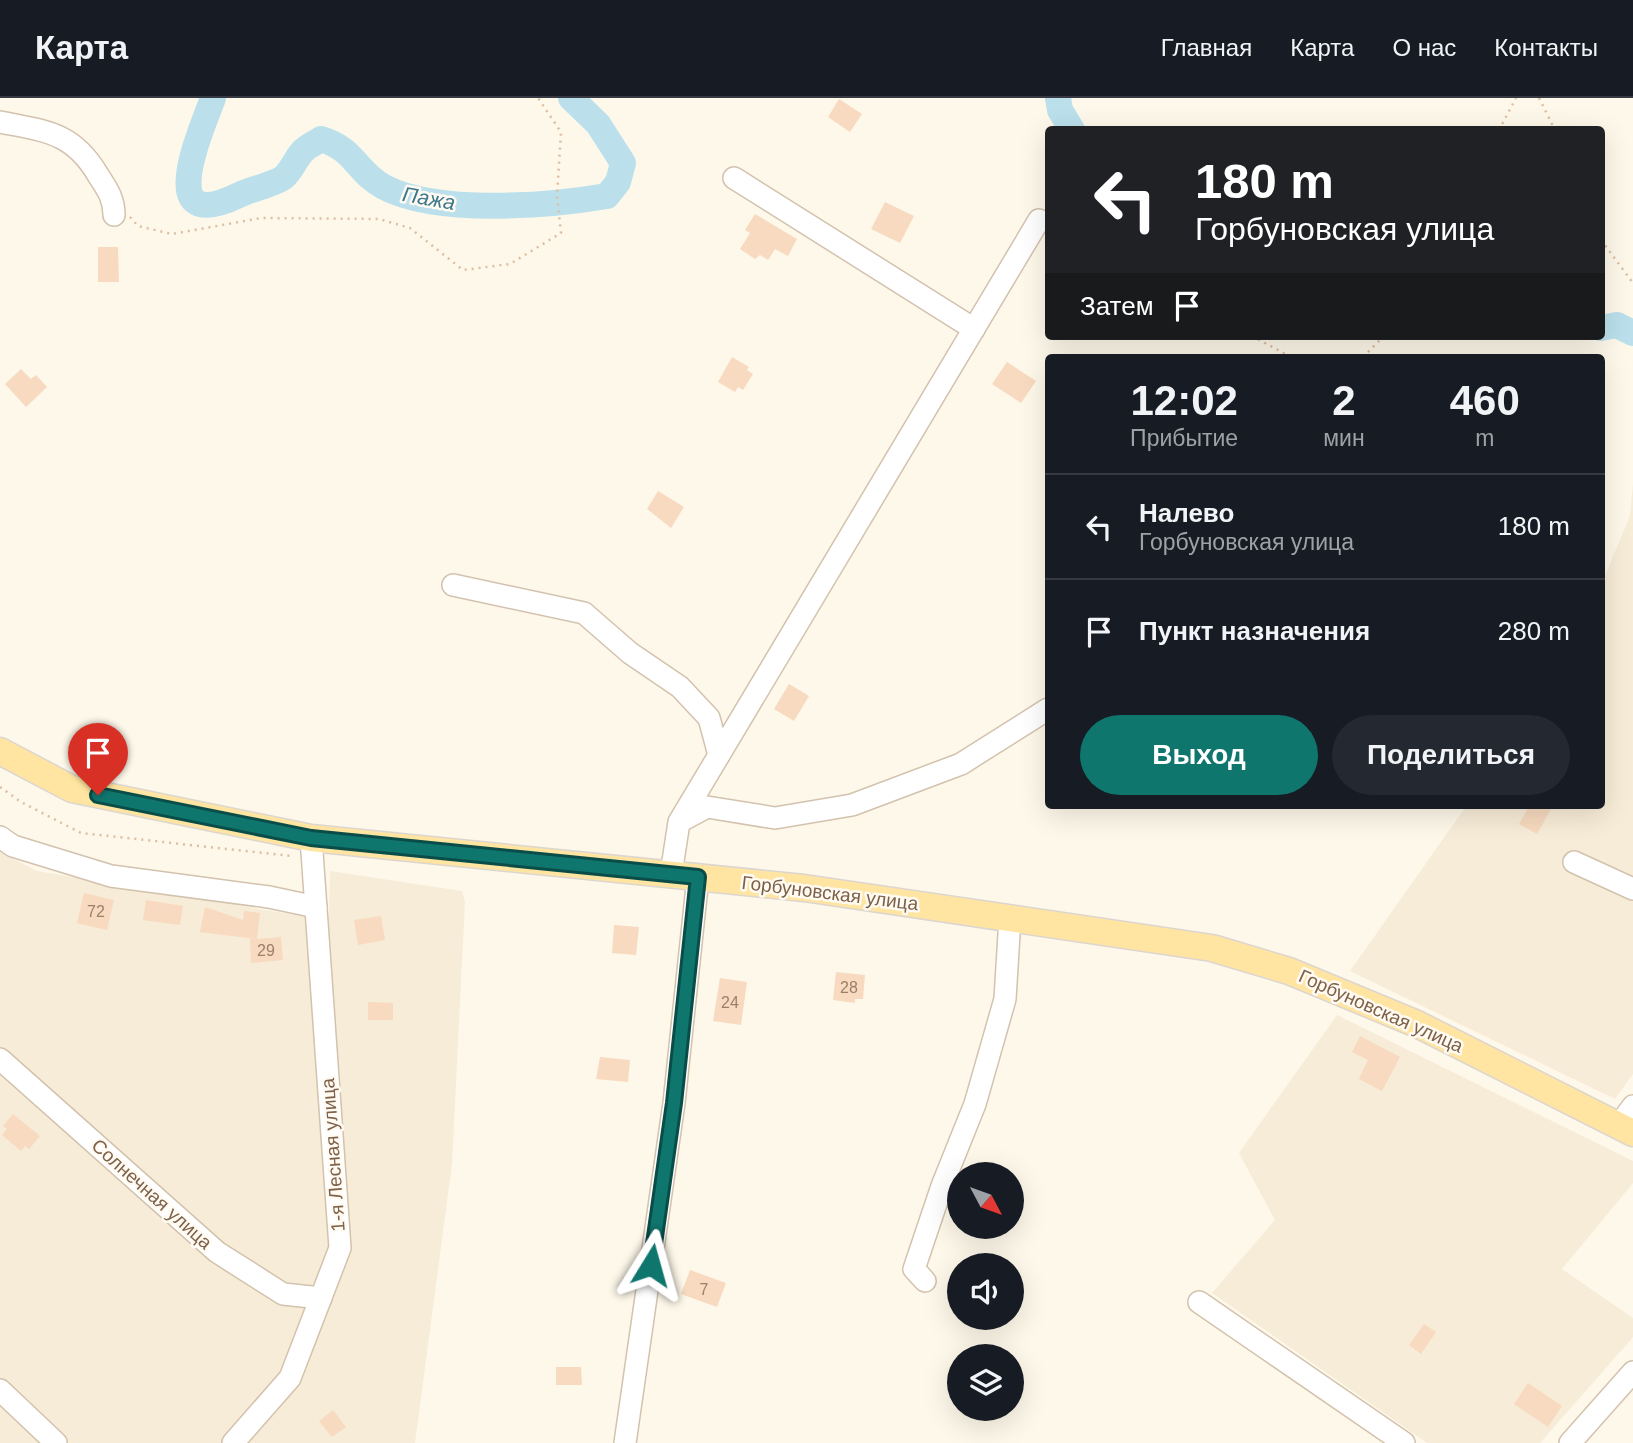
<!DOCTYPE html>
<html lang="ru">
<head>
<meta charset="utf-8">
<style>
	body { margin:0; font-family:Arial,sans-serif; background:#242831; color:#f1f3f6; height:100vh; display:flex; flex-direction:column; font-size:26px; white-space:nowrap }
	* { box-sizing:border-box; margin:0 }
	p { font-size:23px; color:#9ea1a6 }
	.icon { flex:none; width:38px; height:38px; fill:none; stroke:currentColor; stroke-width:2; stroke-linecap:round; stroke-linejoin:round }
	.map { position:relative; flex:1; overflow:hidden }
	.panel { position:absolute; left:1045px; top:256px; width:560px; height:455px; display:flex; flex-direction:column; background:#171b24; border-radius:7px; box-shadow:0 7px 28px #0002 }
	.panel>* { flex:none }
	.hud { position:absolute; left:1045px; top:28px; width:560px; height:214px; border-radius:7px; box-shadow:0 7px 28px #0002; background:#202124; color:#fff; overflow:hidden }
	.needle { width:46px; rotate:131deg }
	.fabs { position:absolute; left:947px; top:1064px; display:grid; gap:14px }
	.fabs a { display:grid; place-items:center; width:77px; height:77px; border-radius:50%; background:#171b24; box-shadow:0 7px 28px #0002; font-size:35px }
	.pin { position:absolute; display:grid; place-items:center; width:60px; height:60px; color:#fff; margin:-72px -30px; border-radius:50% 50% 50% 0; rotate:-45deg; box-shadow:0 0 7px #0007 }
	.pin .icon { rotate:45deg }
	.me { position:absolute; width:77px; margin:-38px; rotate:8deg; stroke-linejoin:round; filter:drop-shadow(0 0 5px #0008) }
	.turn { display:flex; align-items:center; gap:24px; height:147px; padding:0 35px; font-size:32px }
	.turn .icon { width:91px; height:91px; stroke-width:2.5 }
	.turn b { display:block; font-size:49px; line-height:60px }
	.then { display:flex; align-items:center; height:66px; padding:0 35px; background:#0003; gap:14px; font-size:26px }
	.eta { display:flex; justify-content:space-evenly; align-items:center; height:119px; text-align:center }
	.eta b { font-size:42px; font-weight:700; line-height:49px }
	.primary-button { display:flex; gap:14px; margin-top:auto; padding:14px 35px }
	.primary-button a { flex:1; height:80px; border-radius:42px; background:#0f766e; color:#fff; font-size:28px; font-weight:700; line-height:80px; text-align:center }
	.primary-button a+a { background:#242831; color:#f1f3f6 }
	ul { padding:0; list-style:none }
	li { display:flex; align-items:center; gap:21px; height:105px; padding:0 35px; border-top:2px solid #363941 }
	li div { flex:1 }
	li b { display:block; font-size:26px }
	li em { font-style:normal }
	header { display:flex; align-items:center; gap:42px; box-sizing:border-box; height:98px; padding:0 35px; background:#171b24; border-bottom:2px solid #363941 }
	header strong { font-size:33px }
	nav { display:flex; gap:38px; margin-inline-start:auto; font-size:24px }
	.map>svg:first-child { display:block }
</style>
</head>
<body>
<header>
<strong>Карта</strong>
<nav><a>Главная</a><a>Карта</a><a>О нас</a><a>Контакты</a></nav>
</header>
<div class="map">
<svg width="1633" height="1345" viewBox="0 0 1633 1345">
	<rect width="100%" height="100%" fill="#fef8ea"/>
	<g fill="#f7ecd7">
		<path d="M 1633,386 L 1633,976 L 1615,1001 L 1350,873 L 1467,707 L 1601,707 L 1601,487 L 1630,418 Z"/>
		<path d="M 0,754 L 37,773 L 301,818 L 329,820 L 330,773 L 462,793 L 465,804 L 452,1066 L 415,1345 L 0,1345 Z"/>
		<path d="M 1337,917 L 1633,1063 L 1633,1085 L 1562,1171 L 1633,1220 L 1633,1239 L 1540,1345 L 1427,1345 L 1212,1195 L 1275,1122 L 1239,1055 Z"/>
	</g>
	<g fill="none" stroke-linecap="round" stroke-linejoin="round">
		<g stroke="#bbe0eb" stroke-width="26">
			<path d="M 213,0 C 200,36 153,139 239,97 C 251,91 276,86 284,79 C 292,72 296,60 303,53 C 308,48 315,45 321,41 C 355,51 357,75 384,89 C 437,117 548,108 607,98 L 618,84 L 623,65 L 598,26 L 571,0"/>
			<path d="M 1058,0 L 1060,12 L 1072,32"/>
			<path d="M 1601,230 L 1617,227 L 1633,235"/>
		</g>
	</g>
	<g fill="#f7dabf">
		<path d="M 839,1 L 862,16 L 850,34 L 828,19 Z"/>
		<path d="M 885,104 L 914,118 L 900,145 L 871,131 Z"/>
		<path d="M 755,116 L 797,141 L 788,158 L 775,151 L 768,162 L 760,157 L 755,161 L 740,151 L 750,135 L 745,132 Z"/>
		<path d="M 98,149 L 118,149 L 119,184 L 98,184 Z"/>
		<path d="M 732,259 L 749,269 L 747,272 L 753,276 L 743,292 L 738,289 L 735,294 L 718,284 Z"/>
		<path d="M 1007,264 L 1036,283 L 1021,305 L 992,286 Z"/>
		<path d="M 21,271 L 31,281 L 36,277 L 47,289 L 26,309 L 5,286 Z"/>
		<path d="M 658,393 L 684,409 L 671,430 L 647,411 Z"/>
		<path d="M 789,586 L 809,598 L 794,623 L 774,611 Z"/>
		<path d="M 1530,707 L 1544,707 L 1551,711 L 1537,736 L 1519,726 Z"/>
		<path d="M 84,795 L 114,802 L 107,832 L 77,825 Z"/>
		<path d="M 146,802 L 183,808 L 180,827 L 143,822 Z"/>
		<path d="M 205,809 L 243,822 L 244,813 L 260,815 L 257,841 L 281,839 L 283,862 L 251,865 L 250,841 L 257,841 L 200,834 Z"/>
		<path d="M 381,818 L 385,842 L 358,847 L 354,822 Z"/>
		<path d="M 614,827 L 639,829 L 636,857 L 612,855 Z"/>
		<path d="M 836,874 L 865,877 L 863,901 L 855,901 L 855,905 L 833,902 Z"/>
		<path d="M 720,880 L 747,884 L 741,927 L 713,923 Z"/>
		<path d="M 368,904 L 393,905 L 393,922 L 368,922 Z"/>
		<path d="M 1360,938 L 1400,959 L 1382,993 L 1359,981 L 1368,962 L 1352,954 Z"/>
		<path d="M 600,959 L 630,962 L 628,984 L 596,981 Z"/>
		<path d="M 13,1016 L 40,1038 L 29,1051 L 25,1048 L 21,1053 L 2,1037 L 7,1031 L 3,1028 Z"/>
		<path d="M 690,1172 L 726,1185 L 717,1209 L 681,1196 Z"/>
		<path d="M 1424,1226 L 1436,1234 L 1421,1256 L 1409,1247 Z"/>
		<path d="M 556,1269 L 581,1269 L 582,1287 L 556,1287 Z"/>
		<path d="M 1528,1285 L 1562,1308 L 1548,1329 L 1514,1306 Z"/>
		<path d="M 333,1312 L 346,1329 L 332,1339 L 319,1323 Z"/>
	</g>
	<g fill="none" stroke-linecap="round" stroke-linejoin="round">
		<defs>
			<g id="minor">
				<path d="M 0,24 C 45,33 73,34 98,77 C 107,91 114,100 114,117"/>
				<path d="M 734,80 L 974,231"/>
				<path d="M 453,487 L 584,515 L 630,555 L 680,589 L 709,620 L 719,657"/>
				<path d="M 681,723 L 707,709 L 775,720 L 852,707 L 961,666 L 1048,611"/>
				<path d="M 0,739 L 13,748 L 111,778 L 269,799 L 316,809"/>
				<path d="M 1574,764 L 1633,791"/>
				<path d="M 671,776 L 679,724 L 1039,122"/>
				<path d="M 0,961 L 217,1154 L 283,1196 L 321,1200"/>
				<path d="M 1619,1027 L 1633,1008"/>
				<path d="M 925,1183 L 914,1171 L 942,1088 L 975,1006 L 1005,901 L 1010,820"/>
				<path d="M 1199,1204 L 1404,1345"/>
				<path d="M 0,1292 L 56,1345"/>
				<path d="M 233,1345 L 290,1280 L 340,1150 L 311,740"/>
				<path d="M 625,1345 L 674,1005 L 698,779"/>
				<path d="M 1570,1345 L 1633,1274"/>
			</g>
			<path id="major" d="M 0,653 L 72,691 L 311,740 L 804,790 L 1212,850 L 1289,873 L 1417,926 L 1633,1035"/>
		</defs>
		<use href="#minor" stroke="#d3c2ad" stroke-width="24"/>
		<use href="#major" stroke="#ddd6d0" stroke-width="29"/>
		<g stroke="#ddbea0" stroke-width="2.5" stroke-dasharray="2 5" stroke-linecap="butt">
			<path d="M 1539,0 L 1555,32"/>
			<path d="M 1499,32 L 1516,0"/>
			<path d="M 130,119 L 138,128 L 172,136 L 261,120 L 379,121 L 410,130 L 463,172 L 510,166 L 561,135 L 557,98 L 561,34 L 538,0"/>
			<path d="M 1601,142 L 1633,185"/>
			<path d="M 1252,238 L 1291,259"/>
			<path d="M 1363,259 L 1384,238"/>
			<path d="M 0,689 L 21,704 L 81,735 L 291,758"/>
		</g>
		<use href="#minor" stroke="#fff" stroke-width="21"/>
		<use href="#major" stroke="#ffe5a1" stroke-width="26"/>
	</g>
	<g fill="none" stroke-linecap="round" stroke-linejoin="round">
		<defs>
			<path id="route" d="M 98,697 L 311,740 L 698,779 L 674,1005 L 651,1167"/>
		</defs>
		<use href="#route" stroke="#0a4d48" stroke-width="18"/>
		<use href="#route" stroke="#0f766e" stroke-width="12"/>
	</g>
	<g text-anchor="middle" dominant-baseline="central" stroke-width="5" stroke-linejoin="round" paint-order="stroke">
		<g font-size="16" fill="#9c7f66">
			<text x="96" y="813">72</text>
			<text x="266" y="852">29</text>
			<text x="849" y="889">28</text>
			<text x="730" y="904">24</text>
			<text x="704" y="1191">7</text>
		</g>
		<g font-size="19" fill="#7e6149" stroke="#fffbf3">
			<text transform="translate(830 795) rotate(7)">Горбуновская улица</text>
			<text transform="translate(1381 913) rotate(24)">Горбуновская улица</text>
			<text transform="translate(333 1057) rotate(-94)">1-я Лесная улица</text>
			<text transform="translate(152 1096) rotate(42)">Солнечная улица</text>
		</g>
		<g font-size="21" font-style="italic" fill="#3d778b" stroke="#fffbf3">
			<text transform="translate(429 100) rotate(10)">Пажа</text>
		</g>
	</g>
</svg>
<div class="fabs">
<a><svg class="needle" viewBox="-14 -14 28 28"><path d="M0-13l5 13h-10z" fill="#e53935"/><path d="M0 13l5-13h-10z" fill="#9ea1a6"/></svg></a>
<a><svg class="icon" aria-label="sound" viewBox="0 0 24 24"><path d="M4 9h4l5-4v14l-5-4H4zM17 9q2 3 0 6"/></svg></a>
<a><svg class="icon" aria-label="layers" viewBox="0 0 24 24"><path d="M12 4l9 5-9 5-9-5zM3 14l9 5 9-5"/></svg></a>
</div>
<div class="pin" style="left:98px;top:697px;background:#d93025"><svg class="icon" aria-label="arrive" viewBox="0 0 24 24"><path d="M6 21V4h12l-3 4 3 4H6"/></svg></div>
<svg class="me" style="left:651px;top:1167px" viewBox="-20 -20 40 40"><path d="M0-17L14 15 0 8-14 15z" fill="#0f766e" stroke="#fff" stroke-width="4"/></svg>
<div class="hud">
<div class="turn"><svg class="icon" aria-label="left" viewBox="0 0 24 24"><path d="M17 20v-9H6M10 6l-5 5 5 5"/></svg><div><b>180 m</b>Горбуновская улица</div></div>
<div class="then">Затем<svg class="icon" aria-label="arrive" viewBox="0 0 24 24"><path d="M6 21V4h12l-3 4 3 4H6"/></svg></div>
</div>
<section class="panel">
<div class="eta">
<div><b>12:02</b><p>Прибытие</p></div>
<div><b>2</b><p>мин</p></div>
<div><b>460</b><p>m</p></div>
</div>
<ul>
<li><svg class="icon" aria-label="left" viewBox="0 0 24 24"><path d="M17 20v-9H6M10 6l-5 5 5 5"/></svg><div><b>Налево</b><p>Горбуновская улица</p></div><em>180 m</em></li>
<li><svg class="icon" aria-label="arrive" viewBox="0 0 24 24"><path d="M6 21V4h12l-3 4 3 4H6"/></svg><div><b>Пункт назначения</b></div><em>280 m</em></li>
</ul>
<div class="primary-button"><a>Выход</a><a>Поделиться</a></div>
</section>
</div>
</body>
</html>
